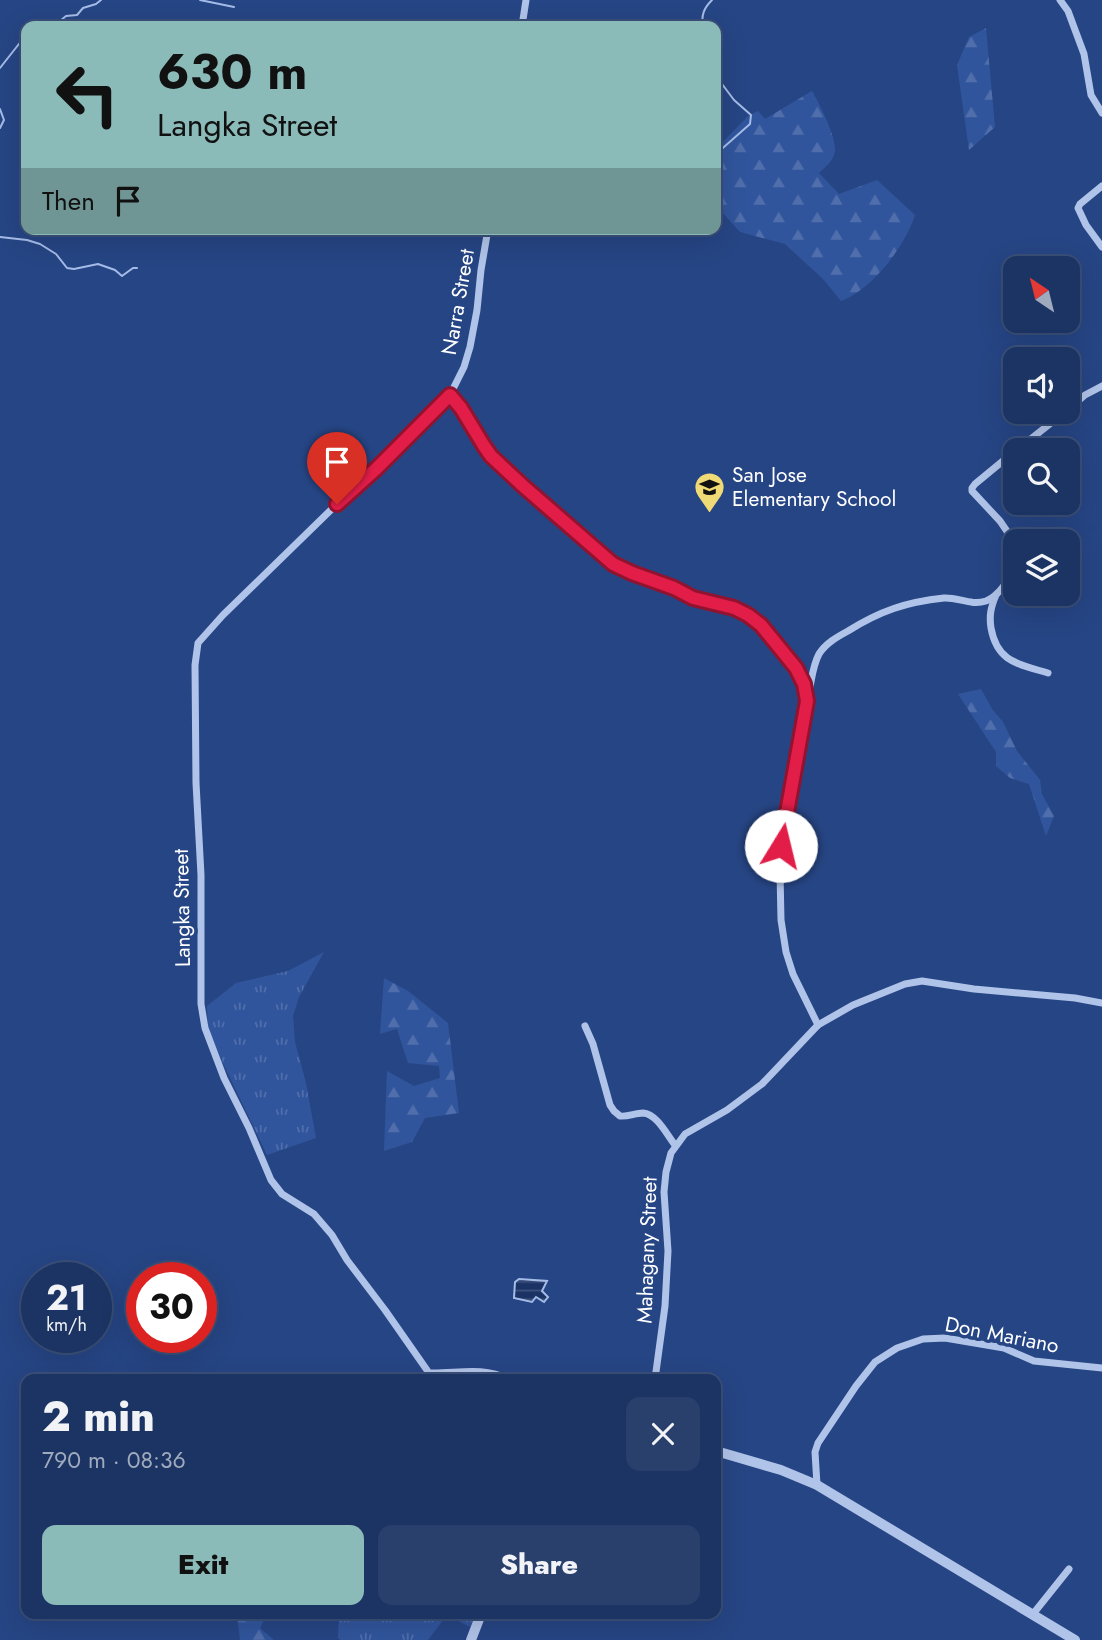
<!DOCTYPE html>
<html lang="en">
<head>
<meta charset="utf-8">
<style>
	body { margin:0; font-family:Jost,sans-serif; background:#293f6c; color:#f1f3f6; height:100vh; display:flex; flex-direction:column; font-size:26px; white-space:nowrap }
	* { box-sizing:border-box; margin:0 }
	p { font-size:23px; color:#a0aabe }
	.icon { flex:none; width:38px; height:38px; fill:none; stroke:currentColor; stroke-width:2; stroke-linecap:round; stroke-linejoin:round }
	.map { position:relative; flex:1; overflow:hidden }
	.details { position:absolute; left:21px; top:1374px; width:700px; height:245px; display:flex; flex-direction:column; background:#1c3463; border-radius:14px; box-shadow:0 7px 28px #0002,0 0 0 2px #3a4f78 }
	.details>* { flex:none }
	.hud { position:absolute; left:21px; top:21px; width:700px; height:214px; border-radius:14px; box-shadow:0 7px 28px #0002,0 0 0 2px #3a4f78; background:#8bbbb9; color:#111; overflow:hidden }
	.needle { width:46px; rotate:325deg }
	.fabs { position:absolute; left:1003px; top:256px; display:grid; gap:14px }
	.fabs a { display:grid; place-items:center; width:77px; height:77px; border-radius:14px; background:#1c3463; box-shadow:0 7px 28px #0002,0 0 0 2px #3a4f78; font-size:35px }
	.speed { position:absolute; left:21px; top:1262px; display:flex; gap:14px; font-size:35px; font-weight:700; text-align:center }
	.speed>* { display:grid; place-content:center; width:91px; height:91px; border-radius:50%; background:#1c3463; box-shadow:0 7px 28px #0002,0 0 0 2px #3a4f78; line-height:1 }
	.speed small { font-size:18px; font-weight:400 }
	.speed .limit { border:10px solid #d22; background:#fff; color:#111 }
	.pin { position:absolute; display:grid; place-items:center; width:60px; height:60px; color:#fff; margin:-72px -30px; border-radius:50% 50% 50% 0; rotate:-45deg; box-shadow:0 0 7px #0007 }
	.pin .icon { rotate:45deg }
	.me { position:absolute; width:77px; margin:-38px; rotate:9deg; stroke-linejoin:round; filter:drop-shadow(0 0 5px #0008) }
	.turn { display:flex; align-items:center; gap:24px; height:147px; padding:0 21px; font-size:32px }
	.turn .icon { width:91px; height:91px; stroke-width:2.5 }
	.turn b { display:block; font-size:49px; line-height:60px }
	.then { display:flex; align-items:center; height:66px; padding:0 21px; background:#0003; gap:14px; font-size:26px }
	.round { display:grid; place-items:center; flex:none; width:74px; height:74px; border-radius:14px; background:#293f6c }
	.headline { display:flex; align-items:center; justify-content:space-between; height:119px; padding:0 21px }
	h1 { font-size:42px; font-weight:800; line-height:52px }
	.action { display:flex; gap:14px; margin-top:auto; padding:14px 21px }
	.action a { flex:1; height:80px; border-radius:14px; background:#8bbbb9; color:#111; font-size:28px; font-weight:800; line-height:80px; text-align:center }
	.action a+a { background:#293f6c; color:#f1f3f6 }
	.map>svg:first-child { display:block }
</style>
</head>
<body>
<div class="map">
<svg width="1102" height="1640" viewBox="0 0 1102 1640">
	<defs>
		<pattern id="grass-tufts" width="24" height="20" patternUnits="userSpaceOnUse" patternTransform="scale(1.75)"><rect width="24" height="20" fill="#31559c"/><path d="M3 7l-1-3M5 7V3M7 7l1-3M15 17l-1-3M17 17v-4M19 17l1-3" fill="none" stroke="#506eab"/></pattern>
		<pattern id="forest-firs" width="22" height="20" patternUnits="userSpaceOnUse" patternTransform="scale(1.75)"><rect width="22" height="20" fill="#31559c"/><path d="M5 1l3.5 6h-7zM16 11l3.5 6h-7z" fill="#506eab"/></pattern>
		<pattern id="water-rules" width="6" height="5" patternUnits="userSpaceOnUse" patternTransform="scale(1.75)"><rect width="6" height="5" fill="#1b3265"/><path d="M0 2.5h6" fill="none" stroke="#3d517c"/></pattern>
	</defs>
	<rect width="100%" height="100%" fill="#264584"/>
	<g fill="url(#grass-tufts)">
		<path d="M 324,952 L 299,997 L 293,1016 L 295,1042 L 306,1083 L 316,1138 L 267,1155 L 222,1061 L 208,1027 L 207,1006 L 236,983 L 288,971 Z"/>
		<path d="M 339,1614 L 477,1614 L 470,1627 L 447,1615 L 428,1640 L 340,1640 L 338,1638 Z"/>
	</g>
	<g fill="url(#forest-firs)">
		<path d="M 986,28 L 995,127 L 969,150 L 957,65 L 969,37 Z"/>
		<path d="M 812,91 C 819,103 840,143 834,155 C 832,162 824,168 819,173 L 839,194 L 877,180 L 915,215 C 905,246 873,289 841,301 L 823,279 L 785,244 L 740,232 L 721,211 L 716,202 L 716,149 L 748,116 L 758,111 L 765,119 Z"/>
		<path d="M 981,689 L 992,709 L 1003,722 L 1017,751 L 1040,780 L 1042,794 L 1054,816 L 1046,836 L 1029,784 L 1010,778 L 996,766 L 996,752 L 958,694 Z"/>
		<path d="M 384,978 L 408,991 L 448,1023 L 459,1113 L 425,1118 L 412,1142 L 384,1151 L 387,1071 L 414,1086 L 440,1078 L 439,1066 L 408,1063 L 397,1029 L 380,1034 Z"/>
		<path d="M 237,1614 L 267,1614 L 260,1628 L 274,1640 L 240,1640 Z"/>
	</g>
	<path fill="url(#water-rules)" stroke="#a5bce8" stroke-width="2" d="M 519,1279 L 547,1281 L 542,1291 L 548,1297 L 544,1302 L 536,1297 L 532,1302 L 514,1298 L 515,1282 Z"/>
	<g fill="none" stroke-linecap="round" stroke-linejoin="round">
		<g stroke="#a5bce8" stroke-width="2">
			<path d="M 200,0 L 234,7"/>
			<path d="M 54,26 L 66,16 L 77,15 L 83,8 L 96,4 L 101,0"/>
			<path d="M 703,26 C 701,15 704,8 712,0"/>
			<path d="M 0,68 L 26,35"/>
			<path d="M 716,76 L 734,100 L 751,115 L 750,124 L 716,154"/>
			<path d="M 0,109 L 4,120 L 0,128"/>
			<path d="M 0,237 L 27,240 L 40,244 L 56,254 L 67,268 L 74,269 L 98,264 L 115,270 L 122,276 L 133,268 L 137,268"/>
		</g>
		<g stroke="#b0c3e8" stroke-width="7">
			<path d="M 1060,0 L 1068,11 L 1084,54 L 1091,95 L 1102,113"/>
			<path d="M 522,26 L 526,0"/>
			<path d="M 1102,186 L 1080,204 L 1078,208 L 1086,225 L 1102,247"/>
			<path d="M 488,229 L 481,270 L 477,310 L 470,347 L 464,367 L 450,395 L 377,468 L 337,504 L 223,615 L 198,643 L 195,665 L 196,783 L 201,875 L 201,1004 L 205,1028 L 224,1078 L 249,1128 L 271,1180 L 282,1194 L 314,1214 L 332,1235 L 347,1260 L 385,1310 L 429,1373 C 456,1374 482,1366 508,1379"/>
			<path d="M 450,395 L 461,408 L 484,446 L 491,456 L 522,485 L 613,563 L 632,573 L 674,588 L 693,598 L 734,608 L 748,615 L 761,625 L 774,641 L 801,675 L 807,701 L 781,846 L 780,872 L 781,920 L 786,952 L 793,974 L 818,1025"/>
			<path d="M 1068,410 L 1085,395 L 1102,386"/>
			<path d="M 1017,450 L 1066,411"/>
			<path d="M 1015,451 L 975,484 L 972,488 L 972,491 L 1000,521 L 1015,543"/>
			<path d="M 996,595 C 991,607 989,615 991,628 C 997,662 1018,664 1048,673"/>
			<path d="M 808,695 C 812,681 812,667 819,654 C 826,643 837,637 848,631 C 880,611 906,602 944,598 C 958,597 971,606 986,601 C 999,596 1007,581 1015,570"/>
			<path d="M 585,1026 L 593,1044 L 610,1105 L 614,1111 L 620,1116 C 628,1117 635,1113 643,1113 C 657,1114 667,1135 675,1145"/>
			<path d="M 655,1379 L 665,1306 L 668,1251 L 664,1192 L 666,1172 L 671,1153 L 685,1134 L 727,1110 L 762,1084 L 818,1025 L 853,1005 L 905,984 L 922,981 L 974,989 L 1075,998 L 1102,1003"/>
			<path d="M 817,1485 L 815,1452 L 818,1443 L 856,1386 L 875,1362 L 897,1348 L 923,1339 L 945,1338 L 1004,1348 L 1034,1361 L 1102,1368"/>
			<path d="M 1033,1614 L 1069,1569"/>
		</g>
		<g stroke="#b0c3e8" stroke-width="10">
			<path d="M 716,1451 L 781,1470 L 817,1485 L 1075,1640"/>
			<path d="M 471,1640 L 481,1614"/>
		</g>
	</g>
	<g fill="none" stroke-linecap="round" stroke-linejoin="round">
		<defs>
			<path id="route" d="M 337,504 L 377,468 L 450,395 L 461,408 L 484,446 L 491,456 L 522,485 L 613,564 L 632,573 L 674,588 L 693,598 L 734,608 L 748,615 L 761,625 L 796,668 L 804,684 L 807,701 L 781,846"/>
		</defs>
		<use href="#route" stroke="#92132f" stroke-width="18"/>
		<use href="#route" stroke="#e11d48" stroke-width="12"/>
	</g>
	<defs>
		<symbol id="school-pin" viewBox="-11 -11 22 30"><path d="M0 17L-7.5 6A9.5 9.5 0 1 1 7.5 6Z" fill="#f0da75" stroke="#264584"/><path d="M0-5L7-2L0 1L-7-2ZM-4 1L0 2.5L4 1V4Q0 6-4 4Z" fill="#111"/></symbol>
	</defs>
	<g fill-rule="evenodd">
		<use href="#school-pin" x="692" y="470" width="35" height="47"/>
	</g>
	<g text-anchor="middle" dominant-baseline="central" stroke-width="7" stroke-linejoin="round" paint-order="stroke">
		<g font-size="21" fill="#fff" stroke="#264584">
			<text transform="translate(458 302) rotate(-80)">Narra Street</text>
			<text transform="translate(182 908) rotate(-91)">Langka Street</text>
			<text transform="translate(647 1250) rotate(-88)">Mahagany Street</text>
			<text transform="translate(1002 1335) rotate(11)">Don Mariano</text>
		</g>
		<g font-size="21" fill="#fff" stroke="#264584" text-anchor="start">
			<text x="732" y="475">San Jose<tspan x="732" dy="24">Elementary School</tspan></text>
		</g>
	</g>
</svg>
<div class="fabs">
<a><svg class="needle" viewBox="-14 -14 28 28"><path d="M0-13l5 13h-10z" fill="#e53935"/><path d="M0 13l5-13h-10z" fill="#a0aabe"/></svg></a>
<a><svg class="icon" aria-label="sound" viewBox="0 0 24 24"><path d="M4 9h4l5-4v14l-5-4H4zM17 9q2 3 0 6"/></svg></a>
<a><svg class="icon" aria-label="search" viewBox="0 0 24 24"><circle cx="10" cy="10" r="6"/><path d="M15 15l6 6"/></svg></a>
<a><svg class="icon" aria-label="layers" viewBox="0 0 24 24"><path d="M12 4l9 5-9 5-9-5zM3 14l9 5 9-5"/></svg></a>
</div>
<div class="speed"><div>21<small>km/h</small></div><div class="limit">30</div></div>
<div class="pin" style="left:337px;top:504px;background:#d93025"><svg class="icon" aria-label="arrive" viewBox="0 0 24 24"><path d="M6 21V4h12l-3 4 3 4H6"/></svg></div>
<svg class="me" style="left:781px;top:846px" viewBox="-20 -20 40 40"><circle r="19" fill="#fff"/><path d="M0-13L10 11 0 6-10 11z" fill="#e11d48"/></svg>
<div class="hud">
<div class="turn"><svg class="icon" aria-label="left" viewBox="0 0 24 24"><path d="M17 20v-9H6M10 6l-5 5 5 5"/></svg><div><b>630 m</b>Langka Street</div></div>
<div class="then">Then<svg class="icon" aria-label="arrive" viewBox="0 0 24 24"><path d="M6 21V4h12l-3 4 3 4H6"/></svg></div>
</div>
<section class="details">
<div class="headline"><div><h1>2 min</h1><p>790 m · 08:36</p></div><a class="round"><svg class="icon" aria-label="close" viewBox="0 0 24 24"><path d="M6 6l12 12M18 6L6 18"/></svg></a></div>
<div class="action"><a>Exit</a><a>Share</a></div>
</section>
</div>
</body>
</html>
